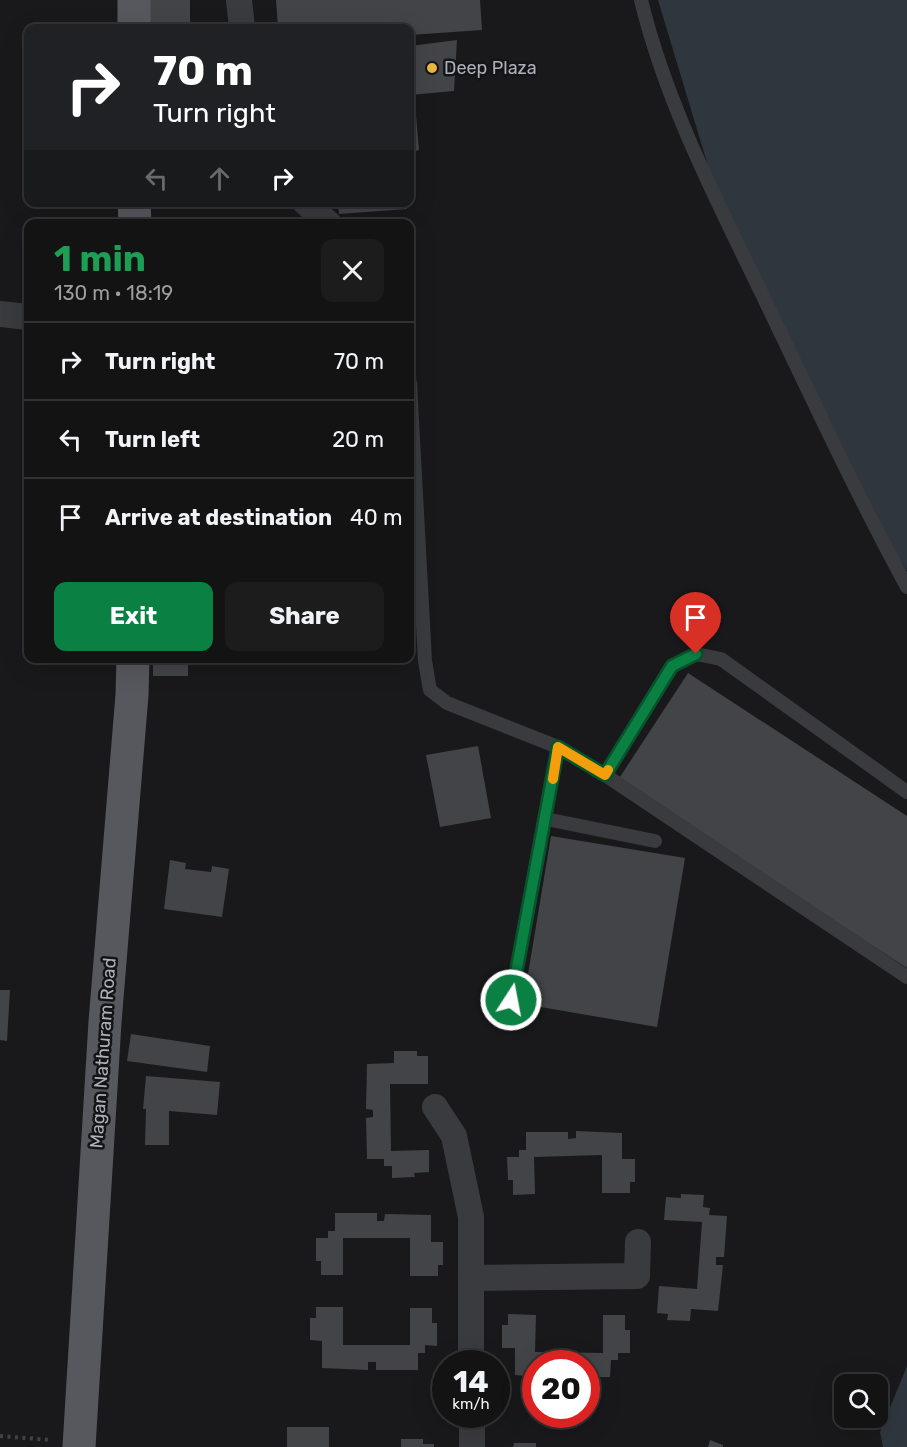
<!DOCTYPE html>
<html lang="en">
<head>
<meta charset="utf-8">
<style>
	body { margin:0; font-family:Rubik,sans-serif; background:#1c1c1d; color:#f1f3f6; height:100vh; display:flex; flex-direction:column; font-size:22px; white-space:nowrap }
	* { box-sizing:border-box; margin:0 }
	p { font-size:20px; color:#9d9ea0 }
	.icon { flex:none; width:33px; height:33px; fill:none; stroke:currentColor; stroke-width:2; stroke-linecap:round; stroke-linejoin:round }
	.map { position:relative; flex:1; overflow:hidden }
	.details { position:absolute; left:24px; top:219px; width:390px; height:444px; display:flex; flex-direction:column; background:#131314; border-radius:12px; box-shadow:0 6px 24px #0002,0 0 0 2px #323234 }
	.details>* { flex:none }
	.banner { position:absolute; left:24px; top:24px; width:390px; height:183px; border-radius:12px; box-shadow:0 6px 24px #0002,0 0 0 2px #323234; background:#202124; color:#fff; overflow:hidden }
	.controls { position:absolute; left:834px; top:1374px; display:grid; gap:12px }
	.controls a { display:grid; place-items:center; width:54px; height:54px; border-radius:12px; background:#131314; box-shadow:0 6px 24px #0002,0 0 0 2px #323234; font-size:30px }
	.speed { position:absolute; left:432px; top:1350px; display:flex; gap:12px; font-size:30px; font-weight:700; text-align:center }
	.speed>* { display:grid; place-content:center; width:78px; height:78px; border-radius:50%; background:#131314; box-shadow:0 6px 24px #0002,0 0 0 2px #323234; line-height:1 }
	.speed small { font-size:15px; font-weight:400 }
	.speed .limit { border:9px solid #d22; background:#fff; color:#111 }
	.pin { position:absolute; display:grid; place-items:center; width:51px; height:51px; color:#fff; margin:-62px -26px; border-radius:50% 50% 50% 0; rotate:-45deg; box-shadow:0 0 6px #0007 }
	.pin .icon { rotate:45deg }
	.me { position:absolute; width:66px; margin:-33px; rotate:11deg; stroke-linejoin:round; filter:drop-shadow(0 0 4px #0008) }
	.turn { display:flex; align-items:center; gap:21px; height:126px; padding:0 30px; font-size:27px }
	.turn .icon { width:78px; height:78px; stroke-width:2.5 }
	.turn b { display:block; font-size:42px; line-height:51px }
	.lanes { display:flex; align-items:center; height:57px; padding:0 30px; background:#0003; justify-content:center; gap:30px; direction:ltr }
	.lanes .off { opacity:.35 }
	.round { display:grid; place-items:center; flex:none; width:63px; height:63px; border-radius:12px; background:#1c1c1d }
	.overview { display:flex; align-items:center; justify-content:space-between; height:102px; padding:0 30px }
	h1 { font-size:36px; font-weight:700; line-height:45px; color:#1e9e55 }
	.button { display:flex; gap:12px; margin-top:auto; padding:12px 30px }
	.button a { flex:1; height:69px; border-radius:12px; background:#0b8043; color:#fff; font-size:24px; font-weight:700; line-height:69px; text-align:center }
	.button a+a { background:#1c1c1d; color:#f1f3f6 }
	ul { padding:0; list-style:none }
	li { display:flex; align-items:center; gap:18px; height:78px; padding:0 30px; border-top:2px solid #323234 }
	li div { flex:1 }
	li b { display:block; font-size:22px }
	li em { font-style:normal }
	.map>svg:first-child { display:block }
</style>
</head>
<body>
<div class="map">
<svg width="907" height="1447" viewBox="0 0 907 1447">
	<rect width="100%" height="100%" fill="#19191b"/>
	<g fill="#2f373e">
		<path d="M 658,0 L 907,0 L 907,571 L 896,554 L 715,189 Z"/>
		<path d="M 907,1366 L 907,1447 L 883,1447 L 880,1432 Z"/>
	</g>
	<g fill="#434448">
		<rect x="146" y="0" width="44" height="28"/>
		<path d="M 276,0 L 480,0 L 482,30 L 410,35 L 410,28 L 278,28 Z"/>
		<path d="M 457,40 L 454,91 L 410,95 L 410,46 Z"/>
		<path d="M 415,104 L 419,150 L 410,152 L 410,105 Z"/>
		<path d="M 338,202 L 406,202 L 407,209 L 339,214 Z"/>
		<path d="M 283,219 L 283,224 L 267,224 L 267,220 Z"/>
		<rect x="153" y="658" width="35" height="18"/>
		<path d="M 688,673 L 907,816 L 907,968 L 618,780 Z"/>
		<path d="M 478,746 L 491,818 L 440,827 L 426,755 Z"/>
		<path d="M 551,836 L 685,858 L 657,1027 L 523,1004 Z"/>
		<path d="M 170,860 L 186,863 L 185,869 L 211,872 L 212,866 L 229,869 L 222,917 L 164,909 Z"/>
		<path d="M 0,990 L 10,990 L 7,1041 L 0,1040 Z"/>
		<path d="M 131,1034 L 210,1046 L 207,1072 L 127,1061 Z"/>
		<path d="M 394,1051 L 417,1051 L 417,1056 L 428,1056 L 428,1084 L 390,1084 L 391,1151 L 429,1150 L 429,1172 L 414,1173 L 415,1177 L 392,1178 L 392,1166 L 384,1166 L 384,1159 L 367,1159 L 366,1118 L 373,1117 L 373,1110 L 366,1109 L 367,1064 L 394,1063 Z"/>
		<path d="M 146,1076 L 220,1082 L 217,1115 L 169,1111 L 169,1145 L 145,1145 L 146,1109 L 143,1109 Z"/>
		<path d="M 576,1131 L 622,1133 L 622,1159 L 635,1159 L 635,1182 L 630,1182 L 630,1193 L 602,1193 L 602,1155 L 534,1157 L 535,1194 L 513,1195 L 513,1180 L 508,1180 L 507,1157 L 519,1157 L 519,1150 L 526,1150 L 526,1132 L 568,1132 L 568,1139 L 576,1138 Z"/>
		<path d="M 681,1194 L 704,1195 L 703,1207 L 710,1208 L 709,1215 L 727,1216 L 724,1257 L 716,1257 L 716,1265 L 723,1265 L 718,1311 L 691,1309 L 690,1321 L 667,1320 L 668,1314 L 657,1313 L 659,1286 L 697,1289 L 702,1222 L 664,1220 L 666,1197 L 681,1198 Z"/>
		<path d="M 335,1213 L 377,1213 L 377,1221 L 384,1221 L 385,1214 L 431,1215 L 431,1242 L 443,1242 L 443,1265 L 438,1265 L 438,1276 L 410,1276 L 410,1238 L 343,1238 L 343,1275 L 321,1275 L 321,1261 L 316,1261 L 316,1238 L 328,1238 L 328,1231 L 335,1231 Z"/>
		<path d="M 316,1307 L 343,1307 L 343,1345 L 410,1345 L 410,1308 L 432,1308 L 432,1323 L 437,1323 L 437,1346 L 425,1345 L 425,1353 L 418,1353 L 418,1370 L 376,1370 L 376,1362 L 368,1362 L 368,1370 L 322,1368 L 322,1341 L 310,1340 L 310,1318 L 316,1318 Z"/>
		<path d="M 508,1314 L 536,1315 L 535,1352 L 603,1353 L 603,1315 L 625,1315 L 625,1330 L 630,1330 L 630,1353 L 618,1353 L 618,1360 L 611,1360 L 610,1377 L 586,1377 L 586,1364 L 536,1364 L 536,1377 L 515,1375 L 515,1348 L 502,1348 L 502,1325 L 508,1325 Z"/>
		<rect x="287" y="1427" width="42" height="20"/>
		<path d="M 401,1439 L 423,1439 L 423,1444 L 434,1444 L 434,1447 L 401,1447 Z"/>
		<path d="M 710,1440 L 723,1445 L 723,1447 L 708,1447 Z"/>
		<path d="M 514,1443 L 536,1443 L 536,1447 L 513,1447 Z"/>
	</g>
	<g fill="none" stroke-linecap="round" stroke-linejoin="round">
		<path stroke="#404146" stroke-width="4" stroke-dasharray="3 4.5" stroke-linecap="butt" d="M 0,1436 L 51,1440"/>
		<g stroke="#3a3b3f" stroke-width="14">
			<path d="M 641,0 C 666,103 716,199 762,294 C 809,392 855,491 907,587"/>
			<path d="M 410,383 L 425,661 L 430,690 L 447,703 L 558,747 L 605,775 L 907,977"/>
			<path d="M 605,775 L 672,666 L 696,654 L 721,659 L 907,792"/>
			<path d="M 546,819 L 655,841"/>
			<path d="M 511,1000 L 558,747"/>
		</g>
		<g stroke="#3a3b3f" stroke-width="26">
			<path d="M 239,0 L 242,28"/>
			<path d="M 305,202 L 329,224"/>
			<path d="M 0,314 L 28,317"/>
			<path d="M 435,1107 L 454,1136 L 471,1217 L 471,1364"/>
			<path d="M 471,1278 L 637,1276 L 638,1242"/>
			<path d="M 472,1414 L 472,1447"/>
		</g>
		<g stroke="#56585e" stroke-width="33">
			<path d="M 134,0 L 134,28"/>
			<path d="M 134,202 L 135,224"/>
			<path d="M 79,1447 L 105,1022 L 132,695 L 133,658"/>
		</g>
	</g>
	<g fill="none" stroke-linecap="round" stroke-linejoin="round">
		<defs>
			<path id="route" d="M 511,1000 L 558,747 L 605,775 L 672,666 L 696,654"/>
		</defs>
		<use href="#route" stroke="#07532c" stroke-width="15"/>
		<use href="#route" stroke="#0b8043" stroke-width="10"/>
		<path stroke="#f59e0b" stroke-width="10" d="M 553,779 L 558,747 L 605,775 L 608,770"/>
	</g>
	<circle fill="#eab641" stroke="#141416" stroke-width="2" cx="432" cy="68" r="6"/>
	<g text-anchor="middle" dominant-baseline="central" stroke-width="5" stroke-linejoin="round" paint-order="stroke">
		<g font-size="18" fill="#acb0ba" stroke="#141416" text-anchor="start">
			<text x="444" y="68">Deep Plaza</text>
		</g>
		<g font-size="18" fill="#acb0ba" stroke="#141416">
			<text transform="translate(103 1053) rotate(-86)">Magan Nathuram Road</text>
		</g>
	</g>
</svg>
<div class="controls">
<a><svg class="icon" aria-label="search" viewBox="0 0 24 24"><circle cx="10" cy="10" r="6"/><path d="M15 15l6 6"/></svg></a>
</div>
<div class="speed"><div>14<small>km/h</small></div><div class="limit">20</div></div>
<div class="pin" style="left:696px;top:654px;background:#d93025"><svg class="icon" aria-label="arrive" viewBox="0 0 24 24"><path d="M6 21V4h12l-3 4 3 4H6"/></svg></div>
<svg class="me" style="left:511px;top:1000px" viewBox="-20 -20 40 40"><circle r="17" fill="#0b8043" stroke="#fff" stroke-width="3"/><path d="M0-11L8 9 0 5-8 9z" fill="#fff"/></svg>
<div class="banner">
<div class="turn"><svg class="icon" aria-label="right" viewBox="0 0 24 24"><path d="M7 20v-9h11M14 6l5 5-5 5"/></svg><div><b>70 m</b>Turn right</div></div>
<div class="lanes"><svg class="icon off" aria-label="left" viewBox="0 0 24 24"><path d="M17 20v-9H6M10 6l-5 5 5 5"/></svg><svg class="icon off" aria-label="ahead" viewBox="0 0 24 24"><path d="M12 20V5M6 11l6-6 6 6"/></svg><svg class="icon" aria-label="right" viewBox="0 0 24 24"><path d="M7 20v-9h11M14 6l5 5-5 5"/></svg></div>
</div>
<section class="details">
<div class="overview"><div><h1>1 min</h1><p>130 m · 18:19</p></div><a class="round"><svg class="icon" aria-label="close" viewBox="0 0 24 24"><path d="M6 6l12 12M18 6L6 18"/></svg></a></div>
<ul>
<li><svg class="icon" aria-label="right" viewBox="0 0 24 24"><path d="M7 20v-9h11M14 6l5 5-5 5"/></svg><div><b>Turn right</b></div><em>70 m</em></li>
<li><svg class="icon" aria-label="left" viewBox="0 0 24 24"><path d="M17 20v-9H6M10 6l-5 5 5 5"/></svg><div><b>Turn left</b></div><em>20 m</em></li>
<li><svg class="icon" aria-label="arrive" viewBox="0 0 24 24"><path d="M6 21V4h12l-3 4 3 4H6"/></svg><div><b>Arrive at destination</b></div><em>40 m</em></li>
</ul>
<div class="button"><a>Exit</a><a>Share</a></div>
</section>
</div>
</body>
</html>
